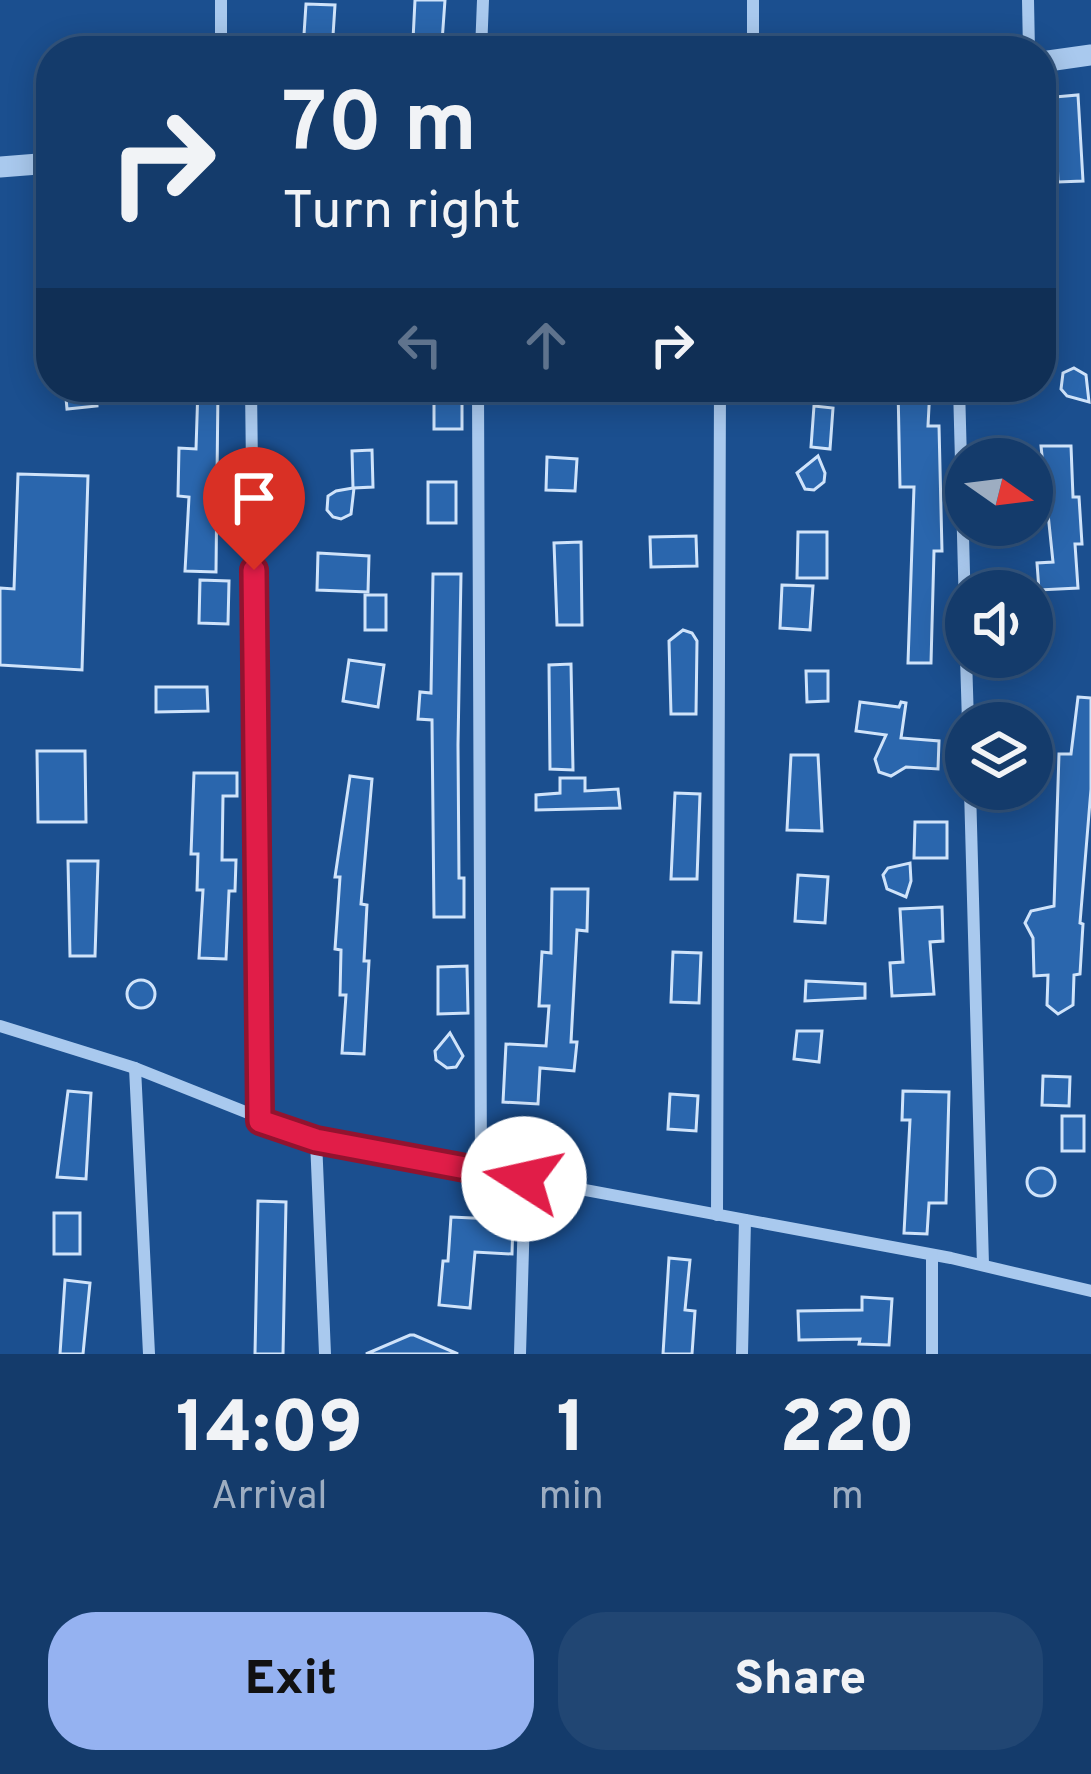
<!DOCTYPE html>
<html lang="en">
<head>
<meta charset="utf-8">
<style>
	body { margin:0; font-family:Overpass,sans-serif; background:#214673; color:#f1f3f6; height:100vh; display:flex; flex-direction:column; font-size:45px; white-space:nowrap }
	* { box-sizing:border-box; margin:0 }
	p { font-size:39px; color:#9dadc1 }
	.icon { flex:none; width:66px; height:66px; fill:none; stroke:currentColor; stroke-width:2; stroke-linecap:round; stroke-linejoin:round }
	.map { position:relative; height:1354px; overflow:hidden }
	.details { display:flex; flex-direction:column; background:#143b6b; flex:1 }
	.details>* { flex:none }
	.top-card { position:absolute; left:36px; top:36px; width:1020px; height:366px; border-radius:48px; box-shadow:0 6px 30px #0003,0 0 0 3px #33557e; background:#143b6b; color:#f1f3f6; overflow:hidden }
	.needle { width:78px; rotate:104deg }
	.buttons { position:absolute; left:945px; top:438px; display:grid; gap:24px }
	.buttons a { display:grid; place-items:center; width:108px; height:108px; border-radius:50%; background:#143b6b; box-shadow:0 6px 30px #0003,0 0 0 3px #33557e; font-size:60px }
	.pin { position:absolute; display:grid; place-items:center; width:102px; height:102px; color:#fff; margin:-123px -51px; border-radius:50% 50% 50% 0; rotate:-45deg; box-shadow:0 0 12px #0007 }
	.pin .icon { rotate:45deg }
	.me { position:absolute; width:132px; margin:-66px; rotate:280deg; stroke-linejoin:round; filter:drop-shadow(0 0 9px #0008) }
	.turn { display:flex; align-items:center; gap:42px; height:252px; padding:0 48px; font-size:54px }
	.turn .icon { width:156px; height:156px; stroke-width:2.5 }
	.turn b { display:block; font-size:84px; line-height:102px }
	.lanes { display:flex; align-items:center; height:114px; padding:0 48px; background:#0003; justify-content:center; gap:60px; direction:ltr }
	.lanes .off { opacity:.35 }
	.eta { display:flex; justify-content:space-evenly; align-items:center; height:204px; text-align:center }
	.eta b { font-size:72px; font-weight:800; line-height:84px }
	.primary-button { display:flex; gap:24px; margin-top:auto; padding:24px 48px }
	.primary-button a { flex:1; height:138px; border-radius:48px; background:#95b2f1; color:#111; font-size:48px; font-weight:800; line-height:138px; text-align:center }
	.primary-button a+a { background:#214673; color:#f1f3f6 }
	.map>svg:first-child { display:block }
</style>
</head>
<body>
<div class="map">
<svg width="1091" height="1354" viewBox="0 0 1091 1354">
	<rect width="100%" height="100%" fill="#1b4f8f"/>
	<g fill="#2a66ad" stroke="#cfe3fa" stroke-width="3">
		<path d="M 415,0 L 445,0 L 442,42 L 413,40 Z"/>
		<path d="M 306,4 L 335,5 L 332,51 L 303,50 Z"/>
		<path d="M 1078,95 L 1083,181 L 1058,182 L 1056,138 L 1046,139 L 1043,98 Z"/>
		<path d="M 1074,368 L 1086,375 L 1089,402 L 1067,396 L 1061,389 L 1063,373 Z"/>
		<path d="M 65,387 L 96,387 L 97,406 L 67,409 Z"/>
		<path d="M 198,387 L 218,387 L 216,572 L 185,571 L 189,497 L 178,496 L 179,448 L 196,449 Z"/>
		<path d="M 898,387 L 930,387 L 928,426 L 939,426 L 942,551 L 934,551 L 931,663 L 908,663 L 914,487 L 900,487 Z"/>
		<rect x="434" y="388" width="28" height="41"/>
		<path d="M 814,406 L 833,408 L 830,449 L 811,447 Z"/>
		<path d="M 1041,446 L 1071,446 L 1073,497 L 1079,497 L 1082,544 L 1075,544 L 1078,588 L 1039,590 L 1037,563 L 1053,562 Z"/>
		<path d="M 372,450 L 373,487 L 354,488 L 351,514 L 341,519 L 333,517 L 327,510 L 328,496 L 336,491 L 353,488 L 352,451 Z"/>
		<path d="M 818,456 L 825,473 L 824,482 L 814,490 L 805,489 L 797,473 Z"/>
		<path d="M 547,457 L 577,459 L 575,491 L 546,490 Z"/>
		<path d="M 18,474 L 88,476 L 82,670 L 0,665 L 0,588 L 14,589 Z"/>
		<rect x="428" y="482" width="28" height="41"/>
		<path d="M 798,532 L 827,532 L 827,578 L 797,578 Z"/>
		<path d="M 696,536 L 697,566 L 651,567 L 650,537 Z"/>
		<path d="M 581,542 L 582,625 L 557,625 L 554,543 Z"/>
		<path d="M 318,553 L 369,556 L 368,592 L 317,590 Z"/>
		<path d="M 433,574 L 461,574 L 458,745 L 459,878 L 464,878 L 464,917 L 434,917 L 432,720 L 418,719 L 420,692 L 431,693 Z"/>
		<path d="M 200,580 L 229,581 L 228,624 L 199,623 Z"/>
		<path d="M 782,585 L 813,586 L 810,630 L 780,628 Z"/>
		<rect x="365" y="595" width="21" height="35"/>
		<path d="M 683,630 L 692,633 L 697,641 L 696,714 L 671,714 L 669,641 Z"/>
		<path d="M 349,660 L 384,665 L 378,707 L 343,701 Z"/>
		<path d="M 571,664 L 573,770 L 550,769 L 549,665 Z"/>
		<path d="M 806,671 L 828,671 L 828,701 L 807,702 Z"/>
		<path d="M 156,687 L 207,687 L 208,711 L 156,712 Z"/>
		<path d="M 1078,697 L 1091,698 L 1091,789 L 1080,923 L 1083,924 L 1080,974 L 1074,975 L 1073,1005 L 1058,1014 L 1047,1005 L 1048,975 L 1034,976 L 1033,938 L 1025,923 L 1031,911 L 1054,906 L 1059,754 L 1071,754 Z"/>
		<path d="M 860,702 L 899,707 L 901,702 L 906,703 L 901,738 L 939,741 L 938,769 L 906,767 L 891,776 L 879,772 L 875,759 L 886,735 L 856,731 Z"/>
		<path d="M 37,751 L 85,751 L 86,822 L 38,822 Z"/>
		<path d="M 791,755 L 818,755 L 822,831 L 787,830 Z"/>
		<path d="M 194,773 L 237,773 L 237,796 L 223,796 L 222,860 L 236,860 L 235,891 L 229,891 L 226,959 L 199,958 L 203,890 L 197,890 L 198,854 L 191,854 Z"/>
		<path d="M 350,776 L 372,779 L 361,904 L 367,905 L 364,961 L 369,961 L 364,1054 L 342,1053 L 346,995 L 340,995 L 341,950 L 335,949 L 340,877 L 335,877 Z"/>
		<path d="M 560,778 L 585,778 L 585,791 L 618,789 L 620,808 L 536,810 L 536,795 L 560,793 Z"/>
		<path d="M 675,793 L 700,794 L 697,879 L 671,879 Z"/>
		<path d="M 915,822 L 947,822 L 947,858 L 914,858 Z"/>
		<path d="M 68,861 L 98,861 L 95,956 L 70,956 Z"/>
		<path d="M 910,863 L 911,881 L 906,897 L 887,889 L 883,875 L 888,868 Z"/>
		<path d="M 798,875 L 828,877 L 825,923 L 795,921 Z"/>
		<path d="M 552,889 L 588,889 L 587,931 L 577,930 L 571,1042 L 577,1042 L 574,1071 L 540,1068 L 538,1104 L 503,1102 L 506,1044 L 546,1046 L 549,1006 L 539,1006 L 542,952 L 551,953 Z"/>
		<path d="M 942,907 L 943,941 L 930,942 L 934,994 L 892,996 L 890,963 L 903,962 L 900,909 Z"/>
		<path d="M 673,952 L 701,953 L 699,1003 L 671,1002 Z"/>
		<path d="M 467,966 L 468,1013 L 438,1014 L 438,967 Z"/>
		<circle cx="141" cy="994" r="14"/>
		<path d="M 806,981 L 865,984 L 865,998 L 805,1001 Z"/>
		<path d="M 797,1031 L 822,1031 L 819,1062 L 794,1059 Z"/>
		<path d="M 450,1033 L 463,1056 L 456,1067 L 447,1068 L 436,1060 L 435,1051 Z"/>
		<path d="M 1043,1076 L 1070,1077 L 1069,1106 L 1042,1105 Z"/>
		<path d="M 68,1091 L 91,1093 L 86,1179 L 57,1177 Z"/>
		<path d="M 903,1091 L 949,1092 L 946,1203 L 929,1203 L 927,1234 L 904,1233 L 910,1120 L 902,1120 Z"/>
		<path d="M 670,1094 L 698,1096 L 696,1131 L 668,1129 Z"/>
		<rect x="1062" y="1116" width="22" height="35"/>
		<circle cx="1041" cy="1182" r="14"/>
		<path d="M 258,1201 L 286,1202 L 283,1354 L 255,1354 Z"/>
		<rect x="54" y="1213" width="26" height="41"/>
		<path d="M 451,1217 L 513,1220 L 512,1254 L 475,1252 L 470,1308 L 439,1305 L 443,1261 L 448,1261 Z"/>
		<path d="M 669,1258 L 690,1260 L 685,1310 L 695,1311 L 692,1354 L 663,1354 Z"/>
		<path d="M 65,1280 L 90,1283 L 83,1354 L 60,1354 Z"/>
		<path d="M 862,1297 L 892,1299 L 889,1345 L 859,1344 L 860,1339 L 799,1340 L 798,1311 L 862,1310 Z"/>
		<path d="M 410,1335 L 414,1335 L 458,1354 L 366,1354 Z"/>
	</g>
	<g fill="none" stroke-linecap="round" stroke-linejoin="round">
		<g stroke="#a9c9ee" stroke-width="12">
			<path d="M 221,0 L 221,51"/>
			<path d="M 753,0 L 753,51"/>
			<path d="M 1028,0 L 1029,51"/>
			<path d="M 481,51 L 483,0"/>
			<path d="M 251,387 L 260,1121"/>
			<path d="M 478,387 L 481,1171"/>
			<path d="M 959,387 L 966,647"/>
			<path d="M 966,657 L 968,723"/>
			<path d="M 970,789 L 983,1265"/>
			<path d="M 0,1026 L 135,1068 L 316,1140 L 951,1258 L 1091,1291"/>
			<path d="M 135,1068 L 149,1354"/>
			<path d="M 316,1140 L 325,1354"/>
			<path d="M 717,1215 L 720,387"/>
			<path d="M 520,1354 L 525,1179"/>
			<path d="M 742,1354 L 745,1220"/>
			<path d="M 932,1354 L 932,1255"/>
		</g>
		<g stroke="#a9c9ee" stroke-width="21">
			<path d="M 1041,62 L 1091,55"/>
			<path d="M 0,167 L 51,163"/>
		</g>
	</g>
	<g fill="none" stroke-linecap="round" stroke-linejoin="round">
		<defs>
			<path id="route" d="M 254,570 L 260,1121 L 316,1140 L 524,1179"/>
		</defs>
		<use href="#route" stroke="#92132f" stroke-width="30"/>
		<use href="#route" stroke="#e11d48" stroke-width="21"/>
	</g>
</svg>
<div class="buttons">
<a><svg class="needle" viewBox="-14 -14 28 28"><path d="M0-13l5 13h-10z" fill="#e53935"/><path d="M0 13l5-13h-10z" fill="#9dadc1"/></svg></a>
<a><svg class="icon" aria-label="sound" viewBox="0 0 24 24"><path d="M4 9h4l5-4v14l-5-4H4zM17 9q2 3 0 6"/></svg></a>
<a><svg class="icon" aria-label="layers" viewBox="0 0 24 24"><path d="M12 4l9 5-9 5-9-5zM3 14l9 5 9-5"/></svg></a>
</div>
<div class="pin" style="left:254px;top:570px;background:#d93025"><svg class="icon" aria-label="arrive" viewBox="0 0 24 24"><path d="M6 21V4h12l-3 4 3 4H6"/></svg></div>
<svg class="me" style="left:524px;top:1179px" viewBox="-20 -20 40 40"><circle r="19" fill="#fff"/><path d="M0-13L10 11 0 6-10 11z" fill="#e11d48"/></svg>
<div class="top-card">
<div class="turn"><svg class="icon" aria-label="right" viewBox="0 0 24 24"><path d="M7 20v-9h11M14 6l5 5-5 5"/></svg><div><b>70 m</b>Turn right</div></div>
<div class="lanes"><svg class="icon off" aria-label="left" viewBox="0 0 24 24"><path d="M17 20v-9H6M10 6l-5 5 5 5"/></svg><svg class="icon off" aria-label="ahead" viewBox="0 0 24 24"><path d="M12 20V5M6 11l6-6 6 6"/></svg><svg class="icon" aria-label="right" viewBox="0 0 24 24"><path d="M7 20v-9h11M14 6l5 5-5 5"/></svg></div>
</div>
</div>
<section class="details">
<div class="eta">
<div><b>14:09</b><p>Arrival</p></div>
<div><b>1</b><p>min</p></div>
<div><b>220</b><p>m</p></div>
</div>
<div class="primary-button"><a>Exit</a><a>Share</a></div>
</section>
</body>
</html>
